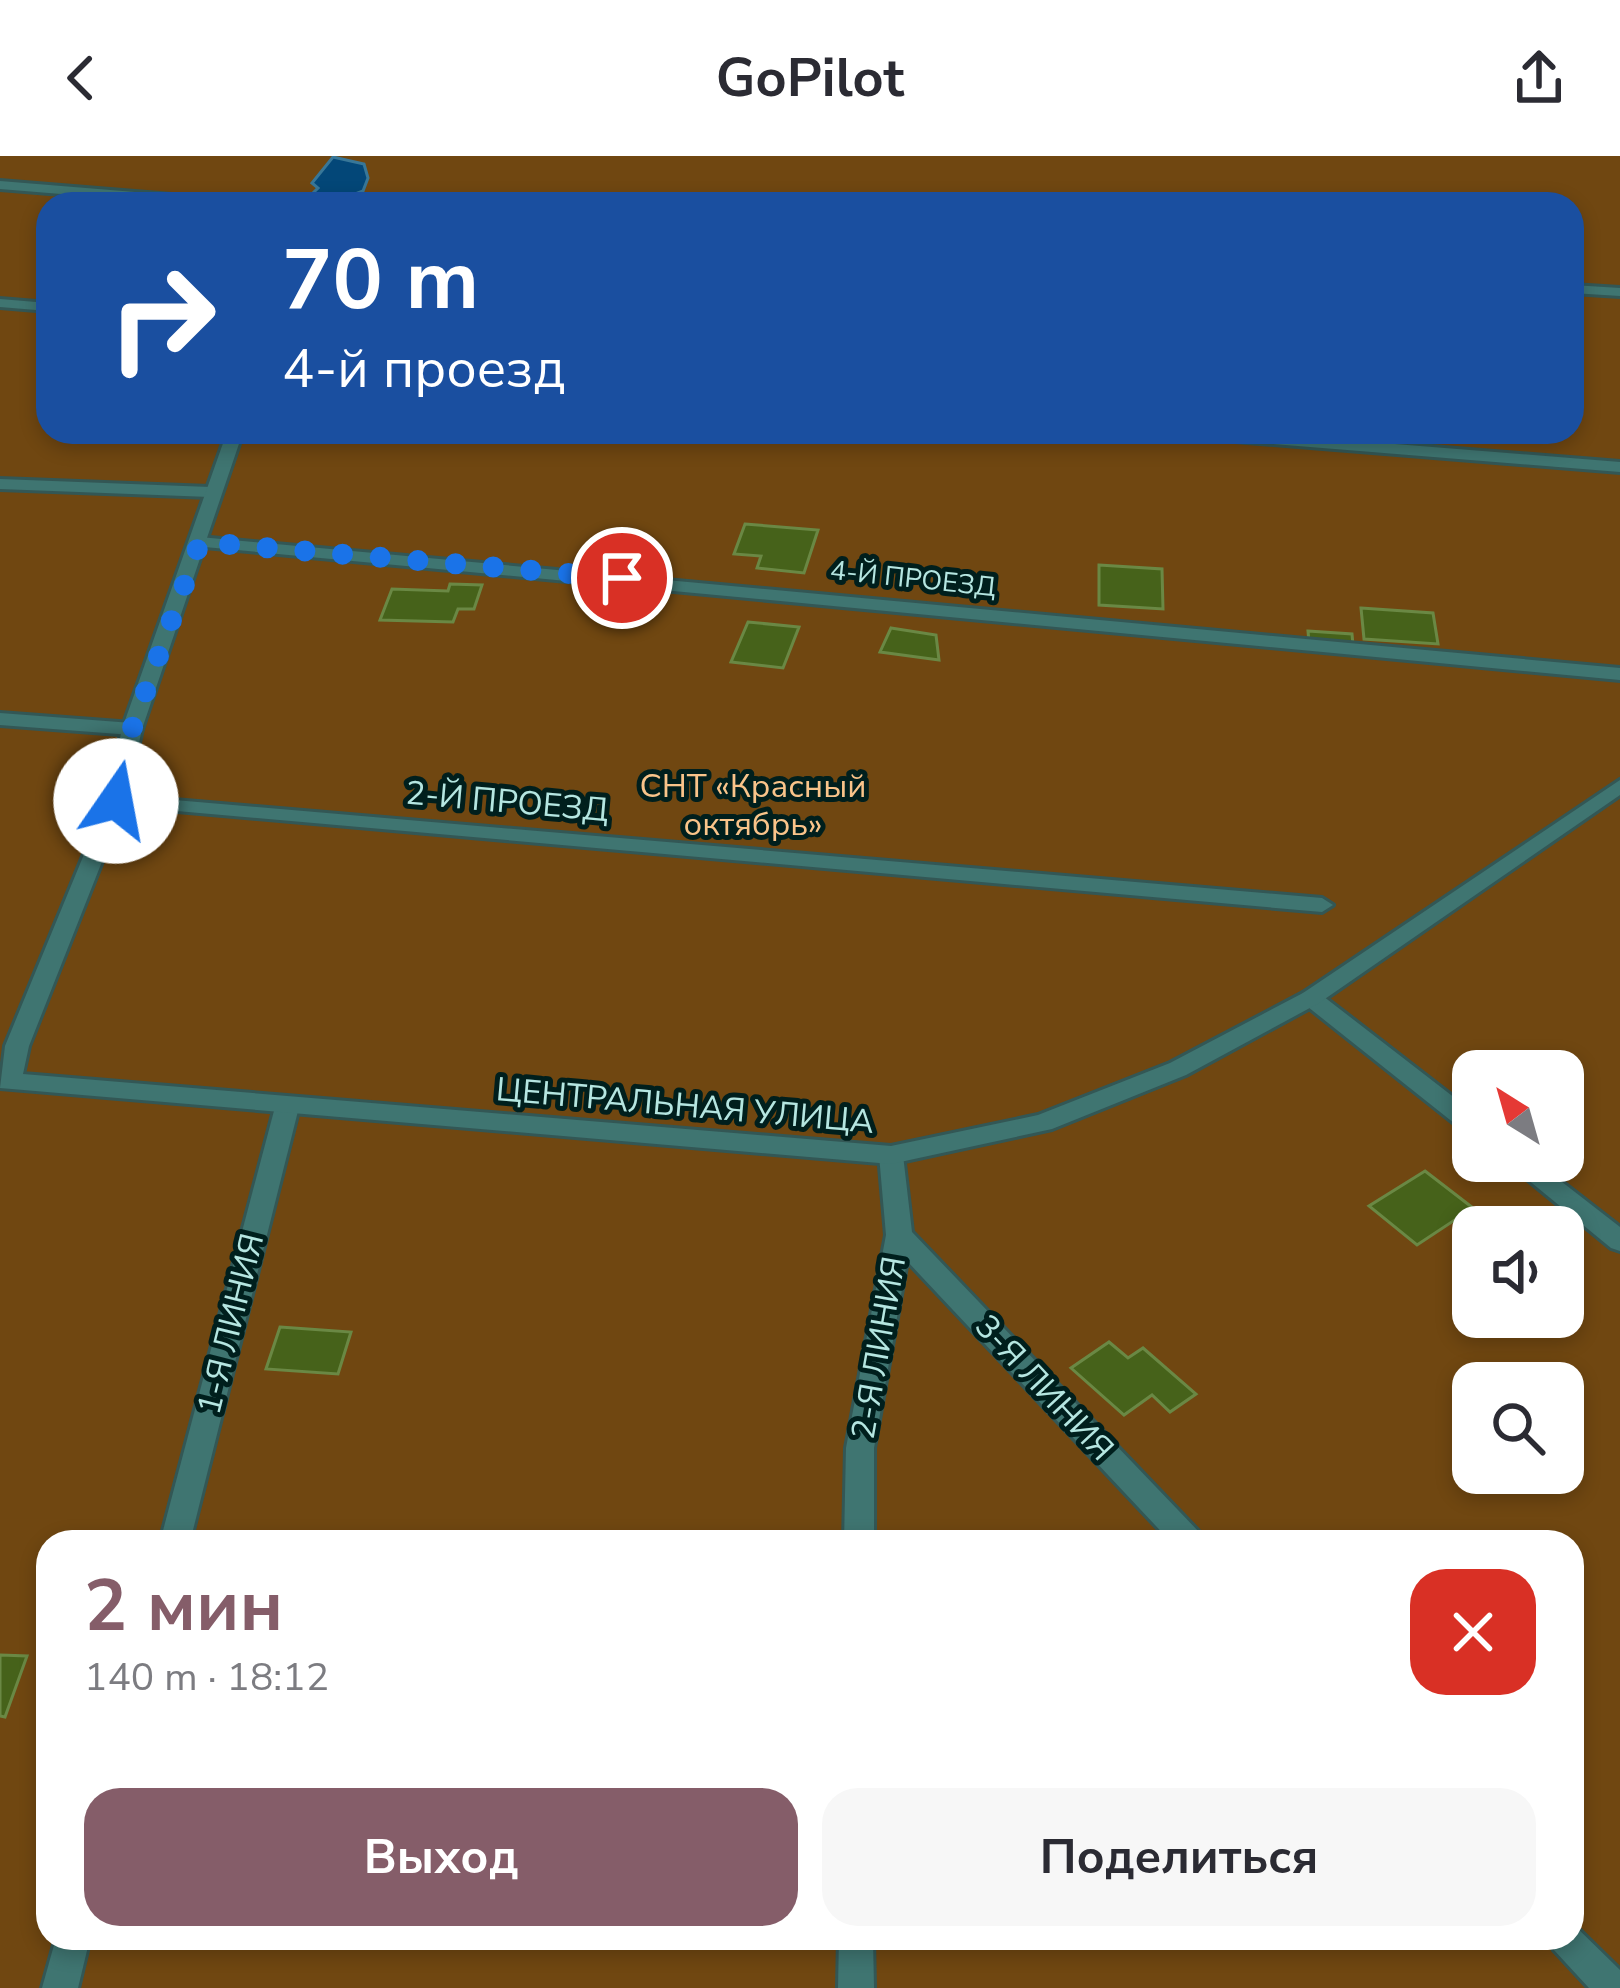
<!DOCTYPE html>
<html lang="ru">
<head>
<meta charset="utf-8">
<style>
	body { margin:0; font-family:"Nunito Sans",sans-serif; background:#f7f7f7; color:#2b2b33; height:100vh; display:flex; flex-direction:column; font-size:45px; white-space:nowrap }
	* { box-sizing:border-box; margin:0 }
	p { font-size:39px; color:#7c7c81 }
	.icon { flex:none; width:66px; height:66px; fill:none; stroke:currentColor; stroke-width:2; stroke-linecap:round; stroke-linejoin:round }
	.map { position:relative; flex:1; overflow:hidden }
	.drawer { position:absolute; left:36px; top:1374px; width:1548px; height:420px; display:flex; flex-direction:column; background:#fff; border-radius:36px; box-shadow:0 6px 18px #0003 }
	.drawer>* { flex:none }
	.guide { position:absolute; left:36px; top:36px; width:1548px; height:252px; border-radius:36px; box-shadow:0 6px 18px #0003; background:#1a4fa0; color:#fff; overflow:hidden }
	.needle { width:78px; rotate:323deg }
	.fabs { position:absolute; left:1452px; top:894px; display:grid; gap:24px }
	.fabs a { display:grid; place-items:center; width:132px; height:132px; border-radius:24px; background:#fff; box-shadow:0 6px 18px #0003; font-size:60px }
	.pin { position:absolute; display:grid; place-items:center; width:102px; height:102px; color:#fff; margin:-51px; border:6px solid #fff; border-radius:50%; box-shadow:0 3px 12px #0007 }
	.me { position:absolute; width:132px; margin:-66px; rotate:12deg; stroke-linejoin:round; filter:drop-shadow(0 0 9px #0008) }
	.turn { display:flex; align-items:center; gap:42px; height:252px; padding:0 48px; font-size:54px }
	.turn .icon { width:156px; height:156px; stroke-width:2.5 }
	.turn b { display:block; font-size:84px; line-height:102px }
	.round { display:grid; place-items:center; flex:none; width:126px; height:126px; border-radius:36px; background:#f7f7f7 }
	.summary { display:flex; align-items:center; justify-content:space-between; height:204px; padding:0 48px }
	h1 { font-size:72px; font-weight:700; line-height:90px; color:#855d69 }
	.button { display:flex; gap:24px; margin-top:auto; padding:24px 48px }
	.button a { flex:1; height:138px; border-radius:36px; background:#855d69; color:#fff; font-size:48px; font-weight:700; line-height:138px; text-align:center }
	.button a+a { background:#f7f7f7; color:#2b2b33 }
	header { display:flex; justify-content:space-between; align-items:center; height:156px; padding:0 48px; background:#fff; font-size:54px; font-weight:700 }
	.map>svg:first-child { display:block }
</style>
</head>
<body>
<header><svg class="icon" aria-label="back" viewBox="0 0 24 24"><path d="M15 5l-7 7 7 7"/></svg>GoPilot<svg class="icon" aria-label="share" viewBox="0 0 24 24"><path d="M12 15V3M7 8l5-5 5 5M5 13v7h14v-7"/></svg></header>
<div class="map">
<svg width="1620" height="1832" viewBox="0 0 1620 1832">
	<rect width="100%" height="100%" fill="#163836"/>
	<path fill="#704711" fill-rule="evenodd" d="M 0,0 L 1620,0 L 1620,1832 L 0,1832 ZM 48,48 L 1572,48 L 1572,276 L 48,276 ZM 1473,915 L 1563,915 L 1563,1005 L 1473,1005 ZM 1473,1071 L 1563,1071 L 1563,1161 L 1473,1161 ZM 1473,1227 L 1563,1227 L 1563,1317 L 1473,1317 ZM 48,1386 L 1572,1386 L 1572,1782 L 48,1782 Z"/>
	<path fill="#034778" stroke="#387798" stroke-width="3" d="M 333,1 L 364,8 L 368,22 L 363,35 L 345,42 L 313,37 L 318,32 L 312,27 Z"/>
	<g fill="#46621a" stroke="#6a8844" stroke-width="3">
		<path d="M 745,368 L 818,374 L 804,417 L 757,412 L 761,400 L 734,398 Z"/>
		<path d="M 1099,409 L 1162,413 L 1163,453 L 1099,449 Z"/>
		<path d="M 450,428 L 482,429 L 474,453 L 458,453 L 453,466 L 380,464 L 392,433 L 448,435 Z"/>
		<path d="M 1361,452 L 1433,457 L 1438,488 L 1364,483 Z"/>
		<path d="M 748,466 L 799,471 L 783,512 L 731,506 Z"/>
		<path d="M 891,472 L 936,479 L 939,504 L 880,496 Z"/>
		<path d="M 1308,475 L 1352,478 L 1353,489 L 1309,486 Z"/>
		<path d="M 1425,1015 L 1473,1052 L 1417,1089 L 1369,1050 Z"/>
		<path d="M 280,1171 L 351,1176 L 338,1218 L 266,1213 Z"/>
		<path d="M 1109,1186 L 1128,1202 L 1143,1192 L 1196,1238 L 1170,1256 L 1152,1239 L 1124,1259 L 1071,1212 Z"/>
		<path d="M 0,1499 L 27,1500 L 5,1561 L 0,1560 Z"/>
	</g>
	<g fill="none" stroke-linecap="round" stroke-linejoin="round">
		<defs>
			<g id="lane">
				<path d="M 0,25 L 233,44 L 240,48 L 183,48 L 0,33 Z"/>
				<path d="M 1572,129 L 1620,132 L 1620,140 L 1572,137 Z"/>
				<path d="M 0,143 L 48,147 L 48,155 L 0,151 Z"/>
				<path d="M 1177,276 L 1246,276 L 1620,306 L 1620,316 L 1185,281 Z"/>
				<path d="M 0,323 L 210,331 L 219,336 L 210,341 L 0,333 Z"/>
				<path d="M 200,381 L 1620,512 L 1620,524 L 194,390 L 191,386 Z"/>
				<path d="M 0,557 L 132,567 L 142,573 L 132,579 L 0,569 Z"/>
				<path d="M 116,639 L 1322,742 L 1333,749 L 1322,756 L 109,649 L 106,645 Z"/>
				<path d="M 1311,834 L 1319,837 L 1473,956 L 1473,978 L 1464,975 L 1303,847 L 1299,842 L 1303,837 Z"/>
				<path d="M 287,942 L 299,951 L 190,1386 L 160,1386 L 275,951 Z"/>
				<path d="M 891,990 L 900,993 L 903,999 L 912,1076 L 1200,1377 L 1205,1386 L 1171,1386 L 907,1105 L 874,1292 L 874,1386 L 844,1386 L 846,1292 L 886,1079 L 879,999 L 882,993 Z"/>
				<path d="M 1505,1005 L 1535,1005 L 1620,1071 L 1620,1095 L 1611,1092 Z"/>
				<path d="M 1572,1767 L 1620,1814 L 1620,1832 L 1589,1832 L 1554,1794 L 1549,1782 L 1572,1782 Z"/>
				<path d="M 56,1782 L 90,1782 L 78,1832 L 42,1832 Z"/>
				<path d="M 839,1782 L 873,1782 L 874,1832 L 838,1832 Z"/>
			</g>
			<path id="street" d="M 227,276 L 243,276 L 142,573 L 126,645 L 29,890 L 23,918 L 891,990 L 1038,959 L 1170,907 L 1303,837 L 1620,624 L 1620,639 L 1319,847 L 1186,919 L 1052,973 L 891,1008 L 0,932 L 5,890 L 106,645 L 122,573 Z"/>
		</defs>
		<use href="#lane" stroke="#335755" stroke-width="6"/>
		<use href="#street" stroke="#335755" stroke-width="6"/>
		<use href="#lane" fill="#3f7571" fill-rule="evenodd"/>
		<use href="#street" fill="#3f7571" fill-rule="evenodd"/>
	</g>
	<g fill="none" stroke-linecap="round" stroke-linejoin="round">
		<path stroke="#1a73e8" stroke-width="21" stroke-dasharray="0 37.8" d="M 116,645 L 132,573 L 200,386 L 622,422"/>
	</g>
	<g text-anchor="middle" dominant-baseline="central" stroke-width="10" stroke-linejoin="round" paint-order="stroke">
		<g font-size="27" fill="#b5e6e1" stroke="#001f1d">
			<text transform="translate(913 423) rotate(6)">4-Й ПРОЕЗД</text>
		</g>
		<g font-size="33" fill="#f9c48a" stroke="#001f1d">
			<text x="753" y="630">СНТ «Красный<tspan x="753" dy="38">октябрь»</tspan></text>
		</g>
		<g font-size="33" fill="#b5e6e1" stroke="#001f1d">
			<text transform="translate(507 646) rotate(5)">2-Й ПРОЕЗД</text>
			<text transform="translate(685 950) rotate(5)">ЦЕНТРАЛЬНАЯ УЛИЦА</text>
			<text transform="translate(231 1168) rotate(-76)">1-Я ЛИНИЯ</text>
			<text transform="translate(879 1192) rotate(-80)">2-Я ЛИНИЯ</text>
			<text transform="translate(1044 1232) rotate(47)">3-Я ЛИНИЯ</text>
		</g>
	</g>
</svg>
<div class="fabs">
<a><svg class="needle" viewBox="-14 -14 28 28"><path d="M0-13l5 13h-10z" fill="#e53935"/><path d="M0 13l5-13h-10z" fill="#7c7c81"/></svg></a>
<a><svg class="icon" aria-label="sound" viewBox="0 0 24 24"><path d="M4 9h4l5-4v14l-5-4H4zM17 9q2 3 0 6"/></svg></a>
<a><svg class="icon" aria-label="search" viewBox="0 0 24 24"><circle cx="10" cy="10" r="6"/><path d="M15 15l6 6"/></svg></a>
</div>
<div class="pin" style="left:622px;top:422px;background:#d93025"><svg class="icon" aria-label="arrive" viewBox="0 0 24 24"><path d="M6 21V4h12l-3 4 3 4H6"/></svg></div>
<svg class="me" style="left:116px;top:645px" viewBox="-20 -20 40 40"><circle r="19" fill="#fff"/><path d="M0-13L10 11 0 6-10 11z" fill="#1a73e8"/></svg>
<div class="guide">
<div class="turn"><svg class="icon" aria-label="right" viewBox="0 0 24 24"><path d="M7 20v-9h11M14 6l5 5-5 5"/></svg><div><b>70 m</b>4-й проезд</div></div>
</div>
<section class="drawer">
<div class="summary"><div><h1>2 мин</h1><p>140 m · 18:12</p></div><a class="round" style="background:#d93025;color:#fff"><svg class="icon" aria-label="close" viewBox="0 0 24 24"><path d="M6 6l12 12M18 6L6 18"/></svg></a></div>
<div class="button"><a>Выход</a><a>Поделиться</a></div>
</section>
</div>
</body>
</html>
